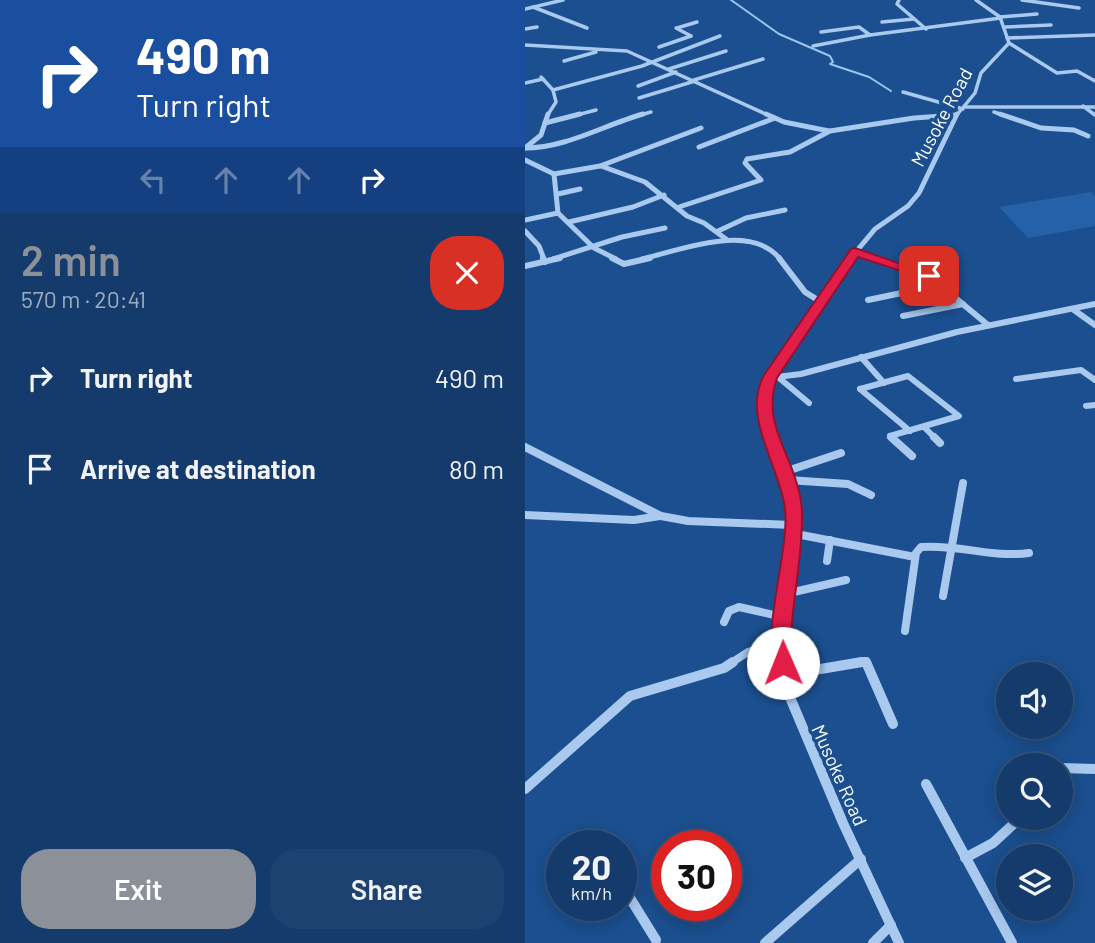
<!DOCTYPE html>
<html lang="en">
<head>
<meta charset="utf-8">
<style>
	body { margin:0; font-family:Barlow,sans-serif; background:#1d4271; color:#f1f3f6; height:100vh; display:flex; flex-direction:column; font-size:26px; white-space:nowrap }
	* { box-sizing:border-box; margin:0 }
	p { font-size:23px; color:#9dadc1 }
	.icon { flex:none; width:38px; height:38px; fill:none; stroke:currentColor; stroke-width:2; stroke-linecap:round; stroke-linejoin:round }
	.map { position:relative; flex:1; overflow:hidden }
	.drawer { display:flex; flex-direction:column; background:#143b6b; width:525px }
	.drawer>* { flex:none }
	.guide { background:#1a4fa0; color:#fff; overflow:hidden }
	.buttons { position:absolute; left:471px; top:662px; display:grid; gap:14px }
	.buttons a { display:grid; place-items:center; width:77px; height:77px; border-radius:50%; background:#143b6b; box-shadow:0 4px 18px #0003,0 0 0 2px #33557e; font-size:35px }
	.speed { position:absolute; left:21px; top:830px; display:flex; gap:14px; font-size:35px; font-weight:700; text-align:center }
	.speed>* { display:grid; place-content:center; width:91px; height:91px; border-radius:50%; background:#143b6b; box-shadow:0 4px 18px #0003,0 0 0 2px #33557e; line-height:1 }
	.speed small { font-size:18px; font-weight:400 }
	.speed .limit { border:10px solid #d22; background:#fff; color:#111 }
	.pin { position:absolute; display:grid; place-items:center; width:60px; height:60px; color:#fff; margin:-30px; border-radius:14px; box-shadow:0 4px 10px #0006 }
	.me { position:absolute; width:77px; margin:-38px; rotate:359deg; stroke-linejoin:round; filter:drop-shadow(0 0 5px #0008) }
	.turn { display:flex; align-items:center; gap:24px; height:147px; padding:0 21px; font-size:32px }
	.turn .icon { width:91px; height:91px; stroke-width:2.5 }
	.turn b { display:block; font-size:49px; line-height:60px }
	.lanes { display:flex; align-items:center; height:66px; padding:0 21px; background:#0003; justify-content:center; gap:35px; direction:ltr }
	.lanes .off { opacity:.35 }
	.round { display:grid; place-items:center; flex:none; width:74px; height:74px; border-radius:28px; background:#1d4271 }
	.headline { display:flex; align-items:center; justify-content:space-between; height:119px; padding:0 21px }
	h1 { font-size:42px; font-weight:600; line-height:52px; color:#8c9099 }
	.button { display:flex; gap:14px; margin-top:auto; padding:14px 21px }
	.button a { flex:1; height:80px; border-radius:28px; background:#8c9099; color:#fff; font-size:28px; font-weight:600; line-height:80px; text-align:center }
	.button a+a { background:#1d4271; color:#f1f3f6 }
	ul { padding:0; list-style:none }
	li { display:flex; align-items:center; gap:21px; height:91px; padding:0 21px }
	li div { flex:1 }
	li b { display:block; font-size:26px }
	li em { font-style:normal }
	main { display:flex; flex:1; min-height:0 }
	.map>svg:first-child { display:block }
</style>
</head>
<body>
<main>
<section class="drawer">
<div class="guide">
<div class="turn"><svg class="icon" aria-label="right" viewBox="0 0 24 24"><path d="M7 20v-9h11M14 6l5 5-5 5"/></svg><div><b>490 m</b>Turn right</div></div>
<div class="lanes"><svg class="icon off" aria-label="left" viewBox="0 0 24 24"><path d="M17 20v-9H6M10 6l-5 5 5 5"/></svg><svg class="icon off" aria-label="ahead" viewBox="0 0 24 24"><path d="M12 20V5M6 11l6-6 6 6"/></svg><svg class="icon off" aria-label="ahead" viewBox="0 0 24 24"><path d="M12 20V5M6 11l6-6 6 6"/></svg><svg class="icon" aria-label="right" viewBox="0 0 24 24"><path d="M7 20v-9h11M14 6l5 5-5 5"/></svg></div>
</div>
<div class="headline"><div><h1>2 min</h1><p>570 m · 20:41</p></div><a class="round" style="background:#d93025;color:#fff"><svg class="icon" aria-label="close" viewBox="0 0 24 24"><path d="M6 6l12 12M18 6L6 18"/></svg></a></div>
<ul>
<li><svg class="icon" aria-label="right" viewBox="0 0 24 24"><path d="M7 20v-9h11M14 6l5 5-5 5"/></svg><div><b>Turn right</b></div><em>490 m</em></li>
<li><svg class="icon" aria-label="arrive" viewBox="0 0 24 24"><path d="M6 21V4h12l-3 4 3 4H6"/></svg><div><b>Arrive at destination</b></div><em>80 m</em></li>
</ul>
<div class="button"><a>Exit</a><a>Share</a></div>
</section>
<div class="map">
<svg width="570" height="943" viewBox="0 0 570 943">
	<rect width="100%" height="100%" fill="#1b4f8f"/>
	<path fill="#2461a8" d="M 566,192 L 570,196 L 570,226 L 503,238 L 474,207 Z"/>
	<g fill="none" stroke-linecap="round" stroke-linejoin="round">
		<path stroke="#9cc4f0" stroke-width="2" d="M 206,0 L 254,34 L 305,56 L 308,62 L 305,64 L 344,77 L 366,91"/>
		<g stroke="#a9c9ee" stroke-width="3.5">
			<path d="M 374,0 L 372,4 L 401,29"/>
			<path d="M 497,0 L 554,8"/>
			<path d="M 8,7 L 62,28"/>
			<path d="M 0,9 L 38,0"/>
			<path d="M 475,17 L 512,14"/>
			<path d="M 357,22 L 389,19"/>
			<path d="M 481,27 L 526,25"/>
			<path d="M 151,28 L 166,36"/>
			<path d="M 152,28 L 172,22"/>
			<path d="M 0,29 L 12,27"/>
			<path d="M 296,32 L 334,27 L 345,35"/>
			<path d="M 482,38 L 570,35"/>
			<path d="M 484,43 L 532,73 L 552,71 L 570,81"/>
			<path d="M 0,45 L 102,51 L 245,116"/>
			<path d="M 288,46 L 345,35 L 476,18"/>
			<path d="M 134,47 L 166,36"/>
			<path d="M 39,61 L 71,52"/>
			<path d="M 144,69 L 201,51"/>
			<path d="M 16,77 L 28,90 L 31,102 L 22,116"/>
			<path d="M 169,80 L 238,59"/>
			<path d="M 0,83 L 18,79"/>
			<path d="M 113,86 L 151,72"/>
			<path d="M 28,90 L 117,66 L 195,36"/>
			<path d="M 378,92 L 438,109"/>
			<path d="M 114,98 L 170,81"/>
			<path d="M 558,106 L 570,115"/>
			<path d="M 440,107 L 570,107"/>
			<path d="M 469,112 L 480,116"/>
			<path d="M 48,116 L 71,110"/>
			<path d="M 112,116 L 126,112"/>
			<path d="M 419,116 L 431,115"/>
			<path d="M 431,116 L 450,93 L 456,73 L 484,43 L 475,17 L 451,0"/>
		</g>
		<g stroke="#a9c9ee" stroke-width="5">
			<path d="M 241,114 L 259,122 L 304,131"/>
			<path d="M 475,114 L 516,128 L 549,130 L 563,136"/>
			<path d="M 20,123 L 55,114"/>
			<path d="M 174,147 L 250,118"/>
			<path d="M 0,148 C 41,148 79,125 118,114"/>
			<path d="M 0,148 L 16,135 L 23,114"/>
			<path d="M 0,160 L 29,174 L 75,166 L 176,128"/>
			<path d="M 76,166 L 120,182 L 162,216 L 179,223 L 201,239"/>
			<path d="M 29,174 L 33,213 L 69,248 L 91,259"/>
			<path d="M 33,194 L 55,189"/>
			<path d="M 154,207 L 236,180 L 220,163 L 222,159 L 265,152 L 305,131 L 389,118 L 431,115"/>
			<path d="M 0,220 L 33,213"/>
			<path d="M 44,222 L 108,207 L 139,195"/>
			<path d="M 0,231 L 14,246 L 19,259"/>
			<path d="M 193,231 L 221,218 L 260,210"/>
			<path d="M 330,252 L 353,259"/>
			<path d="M 28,259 L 97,237 L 140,228"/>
			<path d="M 117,259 C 156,250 226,222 255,259"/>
			<path d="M 325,259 L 350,229 L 383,206 L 394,193 L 432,114"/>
		</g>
		<g stroke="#a9c9ee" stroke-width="6">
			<path d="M 18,258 L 20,262"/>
			<path d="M 87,258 L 99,264 L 125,258"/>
			<path d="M 254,258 L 280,292 L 296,302"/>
			<path d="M 348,258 L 404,276 L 463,325"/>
			<path d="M 0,266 L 35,258"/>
			<path d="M 343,300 L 415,285"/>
			<path d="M 549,310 L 570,325"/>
			<path d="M 378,316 L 438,304"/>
			<path d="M 336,357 L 359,383"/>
			<path d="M 253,377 L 284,403"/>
			<path d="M 244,378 L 276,374 L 432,332 L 570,304"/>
			<path d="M 491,379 L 556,370 L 570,380"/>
			<path d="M 335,389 L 383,376 L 434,416 L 365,436"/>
			<path d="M 335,389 L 385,431"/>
			<path d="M 561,406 L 570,405"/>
			<path d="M 399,427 L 411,439"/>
			<path d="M 365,436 L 368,439"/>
			<path d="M 246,439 C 240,418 237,399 244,378 L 326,258"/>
		</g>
		<g stroke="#a9c9ee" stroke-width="8">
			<path d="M 246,437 C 253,463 269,486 269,514 C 268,564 252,614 259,663"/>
			<path d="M 366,437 L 387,456"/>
			<path d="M 409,437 L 415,443"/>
			<path d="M 0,447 L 136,516 L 163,521 L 267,525"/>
			<path d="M 259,472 L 316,453"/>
			<path d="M 263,480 L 323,484 L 346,495"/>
			<path d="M 0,515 L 109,520 L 135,516"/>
			<path d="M 266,533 L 390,557"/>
			<path d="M 302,561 L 305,540"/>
			<path d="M 260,594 L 321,580"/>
			<path d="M 418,596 L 438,483"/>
			<path d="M 199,622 L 204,611 L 214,607 L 258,617"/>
			<path d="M 380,631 L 391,553 L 396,547 C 433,544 467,558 504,553"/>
			<path d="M 206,663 L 223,652 L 256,641"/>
			<path d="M 327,663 L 341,661 L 342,663"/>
		</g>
		<g stroke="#a9c9ee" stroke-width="10">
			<path d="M 259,662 L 264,695 L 318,823 L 374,943"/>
			<path d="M 341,662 L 368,724"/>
			<path d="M 260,675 L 337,662"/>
			<path d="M 536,768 L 570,769"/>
			<path d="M 401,784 L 487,943"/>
			<path d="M 0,789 L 105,696 L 199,668 L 208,662"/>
			<path d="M 440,858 L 468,843 L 493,820"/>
			<path d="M 105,898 L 131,940"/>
			<path d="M 240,943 L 336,859"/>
			<path d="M 348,943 L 366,925"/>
		</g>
	</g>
	<path fill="#e11d48" stroke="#92132f" stroke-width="2" d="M 330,248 L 411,276 L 404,280 L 333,257 L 252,378 C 238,419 260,444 271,481 C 274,490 277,503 277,513 C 278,554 268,596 266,637 C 265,647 269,658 264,668 L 258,670 L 251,668 C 235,636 265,548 260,509 C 255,466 216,417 239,375 L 326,249 Z"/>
	<g text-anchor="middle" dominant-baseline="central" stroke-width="7" stroke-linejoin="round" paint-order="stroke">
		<g font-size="19" fill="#fff" stroke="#1b4f8f">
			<text transform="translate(416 117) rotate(-62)">Musoke Road</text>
			<text transform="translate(315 775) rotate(66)">Musoke Road</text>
		</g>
	</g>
</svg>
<div class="buttons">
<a><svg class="icon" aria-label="sound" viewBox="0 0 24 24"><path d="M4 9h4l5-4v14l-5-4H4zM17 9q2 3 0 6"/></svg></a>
<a><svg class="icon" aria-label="search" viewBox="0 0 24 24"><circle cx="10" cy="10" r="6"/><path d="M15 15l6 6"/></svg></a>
<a><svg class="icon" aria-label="layers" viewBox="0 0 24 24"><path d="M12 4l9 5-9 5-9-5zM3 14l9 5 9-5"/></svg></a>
</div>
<div class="speed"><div>20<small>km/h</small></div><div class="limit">30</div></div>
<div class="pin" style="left:404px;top:276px;background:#d93025"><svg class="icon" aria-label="arrive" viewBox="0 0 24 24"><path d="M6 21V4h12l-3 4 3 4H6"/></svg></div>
<svg class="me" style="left:258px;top:663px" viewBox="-20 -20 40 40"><circle r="19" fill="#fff"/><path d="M0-13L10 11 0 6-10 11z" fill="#e11d48"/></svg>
</div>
</main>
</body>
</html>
